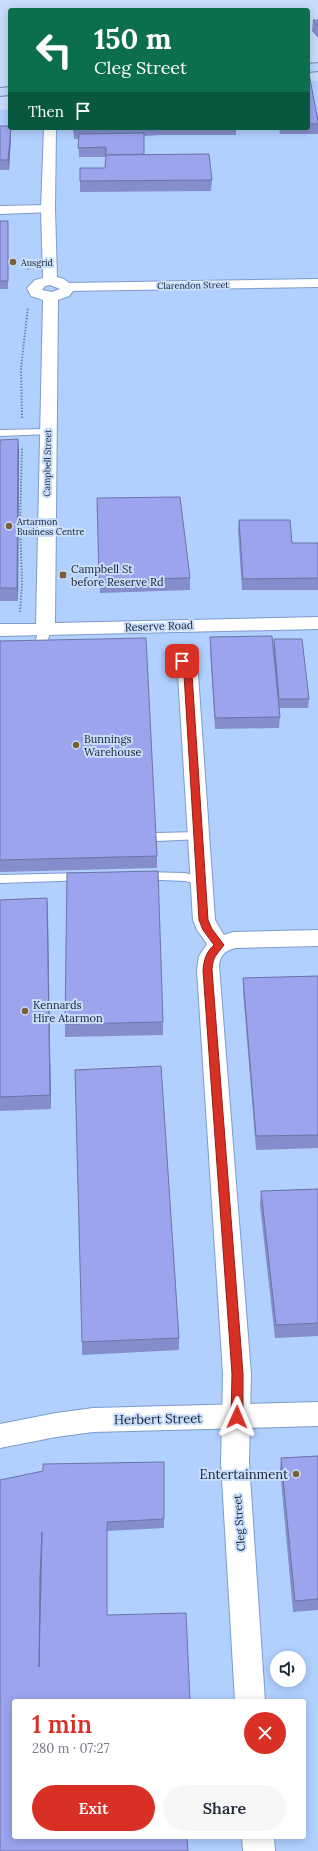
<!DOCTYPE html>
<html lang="en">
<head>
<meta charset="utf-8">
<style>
	body { margin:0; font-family:Lora,serif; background:#f6f6f7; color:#1f2937; height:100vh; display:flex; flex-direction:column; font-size:15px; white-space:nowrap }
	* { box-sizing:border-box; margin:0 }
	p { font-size:13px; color:#747a83 }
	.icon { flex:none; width:22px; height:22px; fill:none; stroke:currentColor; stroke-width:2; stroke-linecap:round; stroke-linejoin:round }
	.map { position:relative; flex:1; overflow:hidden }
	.details { position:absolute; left:12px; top:1699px; width:294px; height:140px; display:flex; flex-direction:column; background:#fff; border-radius:4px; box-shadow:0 2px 10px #0003 }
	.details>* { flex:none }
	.guide { position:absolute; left:8px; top:8px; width:302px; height:122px; border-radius:4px; box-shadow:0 2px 10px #0003; background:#0b6e4f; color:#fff; overflow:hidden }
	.buttons { position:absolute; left:270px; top:1651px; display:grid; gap:8px }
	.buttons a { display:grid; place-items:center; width:36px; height:36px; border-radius:50%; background:#fff; box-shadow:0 2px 10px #0003; font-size:20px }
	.pin { position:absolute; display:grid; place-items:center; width:34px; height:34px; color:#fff; margin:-17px; border-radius:8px; box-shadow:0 2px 6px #0006 }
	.me { position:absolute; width:44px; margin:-22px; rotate:1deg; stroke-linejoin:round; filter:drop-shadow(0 0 3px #0008) }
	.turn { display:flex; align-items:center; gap:14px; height:84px; padding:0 20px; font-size:18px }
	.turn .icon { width:52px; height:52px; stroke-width:2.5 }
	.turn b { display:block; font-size:28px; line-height:34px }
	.then { display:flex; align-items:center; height:38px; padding:0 20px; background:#0003; gap:8px; font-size:15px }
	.round { display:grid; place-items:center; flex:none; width:42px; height:42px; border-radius:21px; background:#f6f6f7 }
	.headline { display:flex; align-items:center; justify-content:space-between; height:68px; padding:0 20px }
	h1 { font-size:24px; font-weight:600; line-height:30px; color:#d93025 }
	.primary-button { display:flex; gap:8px; margin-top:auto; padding:8px 20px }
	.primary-button a { flex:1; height:46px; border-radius:24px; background:#d93025; color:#fff; font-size:16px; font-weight:600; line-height:46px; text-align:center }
	.primary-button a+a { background:#f6f6f7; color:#1f2937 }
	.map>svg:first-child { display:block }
</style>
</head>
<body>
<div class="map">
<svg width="318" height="1851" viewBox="0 0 318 1851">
	<rect width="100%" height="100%" fill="#c8ddfb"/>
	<path fill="#b1d0fe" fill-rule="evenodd" d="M 308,81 L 318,81 L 318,1851 L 0,1851 L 0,110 L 10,109 L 10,128 L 308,128 ZM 277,1658 L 299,1658 L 299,1680 L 277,1680 ZM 14,1701 L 304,1701 L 304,1837 L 14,1837 Z"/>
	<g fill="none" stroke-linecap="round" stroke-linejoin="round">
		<defs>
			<g id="service">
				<path d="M 47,429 L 52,432 L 50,434 L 0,436 L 0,430 Z"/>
				<path d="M 45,626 L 51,629 L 47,643 L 47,652 L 41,655 L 35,652 L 35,643 L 39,629 Z"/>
				<path d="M 199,832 L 203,833 L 205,836 L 203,839 L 156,841 L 152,840 L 150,837 L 152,834 L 156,833 Z"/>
				<path d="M 140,872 L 185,873 L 206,878 L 208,881 L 206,884 L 202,885 L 185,881 L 136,879 L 134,876 L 136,873 Z"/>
				<path d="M 84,873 L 88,874 L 90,877 L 88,880 L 0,883 L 0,875 Z"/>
			</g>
			<g id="minor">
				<path d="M 48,205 L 53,206 L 55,209 L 53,212 L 0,214 L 0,206 Z"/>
				<path d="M 318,279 L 318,287 L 67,291 L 62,290 L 60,287 L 62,284 L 67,283 Z"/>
				<path d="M 182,655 L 189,657 L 198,674 L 215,920 L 224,935 L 233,932 L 318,930 L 318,946 L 235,948 C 225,951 220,955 219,966 L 251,1374 L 249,1462 L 265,1701 L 235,1701 L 221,1462 L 223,1374 L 197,970 L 199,956 L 207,944 L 197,930 L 193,920 L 178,674 L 172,661 L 175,657 Z"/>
				<path d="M 242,1837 L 274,1837 L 275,1851 L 243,1851 Z"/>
			</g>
			<g id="tertiary">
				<path d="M 44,128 L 56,128 L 55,209 L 57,277 L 64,279 L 74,287 L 74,290 L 69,296 L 58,300 L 55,623 L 318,617 L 318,629 L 0,636 L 0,624 L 36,624 L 43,300 L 31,296 L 27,288 L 35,280 L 43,278 L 41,209 ZM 50,285 L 60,289 L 52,292 L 42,290 L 45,286 Z"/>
				<path d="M 318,1402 L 318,1426 L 93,1432 L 56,1437 L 0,1448 L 0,1424 L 56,1413 L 93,1408 Z"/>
			</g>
			<g id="primary">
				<path d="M 318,63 L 318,71 L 308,72 L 308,64 Z"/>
				<path d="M 10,87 L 10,95 L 0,96 L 0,88 Z"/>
			</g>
		</defs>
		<use href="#service" stroke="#7b9ccc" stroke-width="2"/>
		<use href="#minor" stroke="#7b9ccc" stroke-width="2"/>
		<use href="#tertiary" stroke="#7b9ccc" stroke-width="2"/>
		<use href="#primary" stroke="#6a89b6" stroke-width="2"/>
		<path stroke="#74869e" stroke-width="1.5" stroke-dasharray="1 1" stroke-linecap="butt" d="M 28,270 L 29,259"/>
		<g stroke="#74869e" stroke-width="2" stroke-dasharray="1.5 1.5" stroke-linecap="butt">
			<path d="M 22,418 L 21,368 L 28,307"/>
			<path d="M 20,612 L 22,583 L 20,523 L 22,447"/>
		</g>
		<use href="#service" fill="#fff" fill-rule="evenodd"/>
		<use href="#minor" fill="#fff" fill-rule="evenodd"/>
		<use href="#tertiary" fill="#fff" fill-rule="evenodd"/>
		<use href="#primary" fill="#c1d9fd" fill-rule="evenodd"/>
	</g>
	<g fill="#858dcc">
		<path d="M 313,20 L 318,20 L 318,38 L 312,31 Z"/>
		<path d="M 308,74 L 318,121 L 318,134 L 280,134 L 279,128 L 308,128 Z"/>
		<path d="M 0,126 L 11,136 L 9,170 L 0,170 Z"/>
		<path d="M 73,128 L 236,128 L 236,135 L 160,135 L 144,136 L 144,154 L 212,180 L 211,191 L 80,192 L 80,181 L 105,168 L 106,157 L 79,157 L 78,139 L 74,139 Z"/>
		<rect x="0" y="221" width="8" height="68"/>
		<path d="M 18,439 L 19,452 L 18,601 L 0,601 L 0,440 Z"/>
		<path d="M 97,498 L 190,578 L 190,590 L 100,593 Z"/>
		<path d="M 239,520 L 292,543 L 318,543 L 318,590 L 242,590 L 238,531 Z"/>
		<path d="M 210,637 L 276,680 L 273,648 L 274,639 L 309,699 L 308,708 L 279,708 L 280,717 L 279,728 L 215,729 L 210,648 Z"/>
		<path d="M 0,641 L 157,856 L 157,868 L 0,872 Z"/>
		<path d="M 47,898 L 51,1109 L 0,1111 L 0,900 Z"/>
		<path d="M 318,976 L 318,1148 L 256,1150 L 243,991 L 243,978 Z"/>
		<path d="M 163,1022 L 163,1035 L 65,1037 L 65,1024 Z"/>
		<path d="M 318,1189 L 318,1336 L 275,1338 L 260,1205 L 261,1191 Z"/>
		<path d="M 179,1338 L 179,1350 L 82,1355 L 82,1342 Z"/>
		<path d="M 318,1456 L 318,1610 L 293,1612 L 280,1469 L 281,1458 Z"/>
		<path d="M 0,1480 L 164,1519 L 164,1528 L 107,1531 L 107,1615 L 14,1701 Z"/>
	</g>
	<g fill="#6c73a6">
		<path d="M 11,128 L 11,136 L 9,170 L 8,160 Z"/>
		<path d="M 18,439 L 19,452 L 18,601 L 17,588 Z"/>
		<path d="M 47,898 L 48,911 L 51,1109 L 50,1095 Z"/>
		<path d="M 42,1532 L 39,1667 L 40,1577 Z"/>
	</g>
	<g fill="#9ba4ed" stroke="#6c73a6" fill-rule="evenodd">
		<path d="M 313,20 L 318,20 L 318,26 Z"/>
		<path d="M 308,74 L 309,74 L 318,121 L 318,124 L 308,124 Z"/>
		<path d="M 0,126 L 10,126 L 10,128 L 11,128 L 8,160 L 0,160 Z"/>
		<path d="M 144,133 L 144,154 L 106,155 L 106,147 L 78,148 L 79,134 Z"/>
		<path d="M 209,154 L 212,180 L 80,181 L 80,168 L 105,168 L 106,155 Z"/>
		<rect x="0" y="221" width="8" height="60"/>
		<path d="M 18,439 L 17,588 L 0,588 L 0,440 Z"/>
		<path d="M 180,497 L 190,578 L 99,580 L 97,498 Z"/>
		<path d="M 239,520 L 290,520 L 292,543 L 318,543 L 318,578 L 243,579 Z"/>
		<path d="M 272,636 L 280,717 L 215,718 L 210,637 Z"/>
		<path d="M 146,638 L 157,856 L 0,860 L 0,641 Z"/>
		<path d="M 274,639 L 302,639 L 309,699 L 279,699 Z"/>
		<path d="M 158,871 L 163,1022 L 65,1024 L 67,873 Z"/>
		<path d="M 47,898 L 50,1095 L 0,1097 L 0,900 Z"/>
		<path d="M 318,976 L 318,1135 L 256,1136 L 243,978 Z"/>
		<path d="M 161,1066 L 179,1338 L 82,1342 L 75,1070 Z"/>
		<path d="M 318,1189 L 318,1323 L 276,1325 L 261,1191 Z"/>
		<path d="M 318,1456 L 318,1599 L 295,1601 L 281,1458 Z"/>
		<path d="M 164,1462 L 164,1519 L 107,1522 L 107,1615 L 186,1613 L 190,1701 L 14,1701 L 14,1837 L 187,1837 L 188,1851 L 0,1851 L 0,1480 L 43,1471 L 43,1464 ZM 42,1532 L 39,1667 L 40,1577 Z"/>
	</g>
	<path fill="#d93025" stroke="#8d1f18" d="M 182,658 L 186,661 L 192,674 L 208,920 L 212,929 L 224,945 C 216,956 213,956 212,970 L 243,1374 L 243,1417 L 241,1420 L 237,1422 L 233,1420 L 231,1417 L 232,1374 L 203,970 C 204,960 206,952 214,945 L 203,930 L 199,920 L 184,674 L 178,661 Z"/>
	<g fill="#7b5f32" stroke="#c8ddfb" stroke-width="1.5">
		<circle cx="13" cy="262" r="4"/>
		<circle cx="9" cy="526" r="4"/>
		<rect x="59" y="571" width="8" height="8" rx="2"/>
		<circle cx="76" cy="745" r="4"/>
		<circle cx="25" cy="1011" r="4"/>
		<circle cx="296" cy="1474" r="4"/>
	</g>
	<g text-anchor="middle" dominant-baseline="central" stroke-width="4" stroke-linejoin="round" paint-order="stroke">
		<g font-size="9" fill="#152235" stroke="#c8ddfb" text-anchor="start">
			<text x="21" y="262">Ausgrid</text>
			<text x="17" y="521">Artarmon<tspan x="17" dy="10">Business Centre</tspan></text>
		</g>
		<g font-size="9" fill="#152235" stroke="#c8ddfb">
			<text transform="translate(193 285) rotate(-1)">Clarendon Street</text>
			<text transform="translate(47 463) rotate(-89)">Campbell Street</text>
		</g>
		<g font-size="11" fill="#152235" stroke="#c8ddfb" text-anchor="start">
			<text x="71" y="569">Campbell St<tspan x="71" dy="13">before Reserve Rd</tspan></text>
			<text x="84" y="739">Bunnings<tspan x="84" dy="13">Warehouse</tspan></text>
			<text x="33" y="1005">Kennards<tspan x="33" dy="13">Hire Atarmon</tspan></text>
		</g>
		<g font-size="11" fill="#152235" stroke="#c8ddfb">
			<text transform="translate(159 626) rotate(-2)">Reserve Road</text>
			<text transform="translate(239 1523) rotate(-94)">Cleg Street</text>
		</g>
		<g font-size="13" fill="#152235" stroke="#c8ddfb">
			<text transform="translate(158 1419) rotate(-1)">Herbert Street</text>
		</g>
		<g font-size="13" fill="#152235" stroke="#c8ddfb" text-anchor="end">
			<text x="288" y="1474">Entertainment</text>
		</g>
	</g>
</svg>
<div class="buttons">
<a><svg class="icon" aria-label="sound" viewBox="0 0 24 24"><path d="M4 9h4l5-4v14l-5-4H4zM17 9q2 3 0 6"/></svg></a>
</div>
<div class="pin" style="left:182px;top:661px;background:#d93025"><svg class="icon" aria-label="arrive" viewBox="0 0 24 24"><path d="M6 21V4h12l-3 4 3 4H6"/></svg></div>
<svg class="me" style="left:237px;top:1417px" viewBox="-20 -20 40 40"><path d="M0-17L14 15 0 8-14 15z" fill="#d93025" stroke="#fff" stroke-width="4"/></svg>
<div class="guide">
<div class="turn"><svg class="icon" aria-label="left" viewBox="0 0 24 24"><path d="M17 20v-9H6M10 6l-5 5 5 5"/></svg><div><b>150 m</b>Cleg Street</div></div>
<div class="then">Then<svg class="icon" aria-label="arrive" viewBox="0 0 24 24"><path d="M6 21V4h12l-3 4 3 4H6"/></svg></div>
</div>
<section class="details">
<div class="headline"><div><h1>1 min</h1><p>280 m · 07:27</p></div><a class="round" style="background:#d93025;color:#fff"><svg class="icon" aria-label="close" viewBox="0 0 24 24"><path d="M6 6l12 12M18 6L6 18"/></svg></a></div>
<div class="primary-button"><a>Exit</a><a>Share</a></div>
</section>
</div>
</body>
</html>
